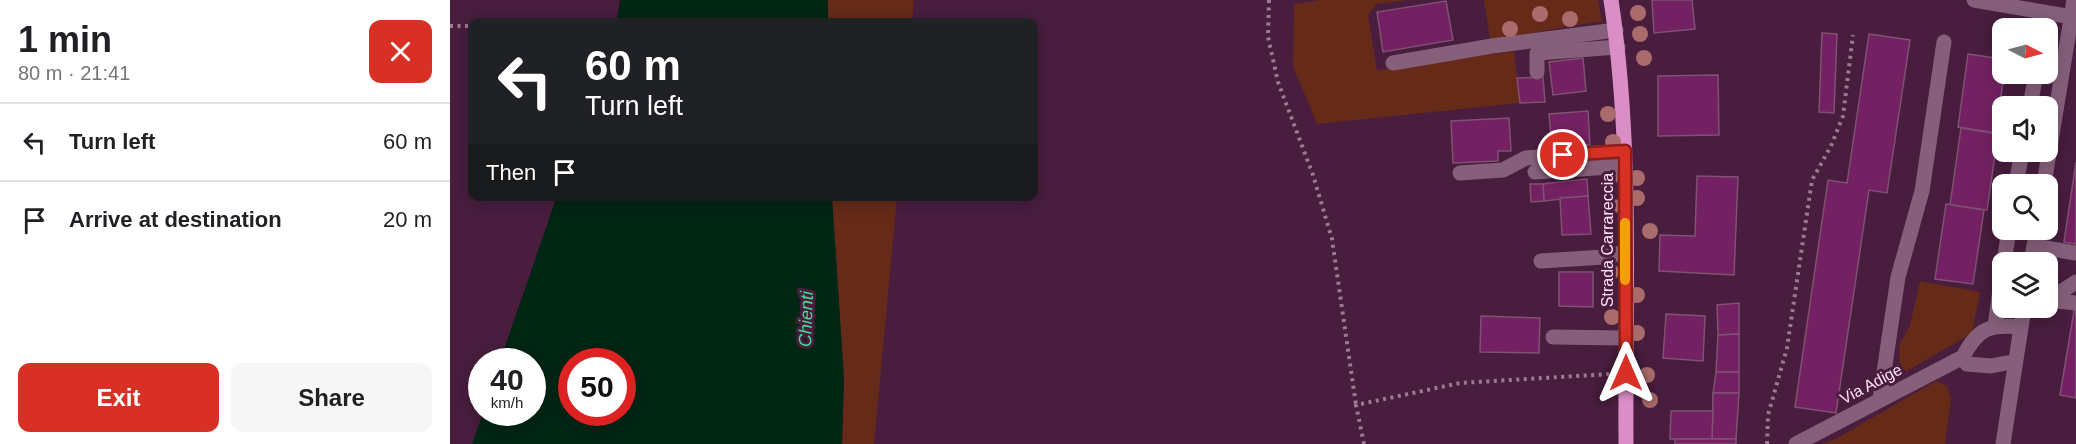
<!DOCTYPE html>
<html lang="en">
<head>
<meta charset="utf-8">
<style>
	body { margin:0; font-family:Helvetica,sans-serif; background:#f6f6f6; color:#202124; height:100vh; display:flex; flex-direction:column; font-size:22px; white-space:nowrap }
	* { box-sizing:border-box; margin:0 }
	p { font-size:20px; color:#757577 }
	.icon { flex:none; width:33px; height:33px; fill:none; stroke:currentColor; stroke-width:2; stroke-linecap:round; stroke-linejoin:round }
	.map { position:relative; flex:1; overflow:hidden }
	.panel { display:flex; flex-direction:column; background:#fff; width:450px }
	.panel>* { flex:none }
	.guide { position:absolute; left:18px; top:18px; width:570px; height:183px; border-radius:12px; box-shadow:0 3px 15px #0003; background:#202124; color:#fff; overflow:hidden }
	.needle { width:39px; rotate:96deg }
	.controls { position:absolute; left:1542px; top:18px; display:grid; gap:12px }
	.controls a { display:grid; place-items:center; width:66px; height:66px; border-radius:12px; background:#fff; box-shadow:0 3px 15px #0003; font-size:30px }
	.speed { position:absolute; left:18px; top:348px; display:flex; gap:12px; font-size:30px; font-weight:700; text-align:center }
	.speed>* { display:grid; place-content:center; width:78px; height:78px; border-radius:50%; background:#fff; box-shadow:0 3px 15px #0003; line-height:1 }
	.speed small { font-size:15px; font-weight:400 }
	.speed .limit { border:9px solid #d22; background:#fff; color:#111 }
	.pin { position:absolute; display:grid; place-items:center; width:51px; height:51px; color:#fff; margin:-26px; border:3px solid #fff; border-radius:50%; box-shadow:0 2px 6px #0007 }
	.me { position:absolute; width:66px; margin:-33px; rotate:0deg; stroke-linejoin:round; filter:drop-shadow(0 0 4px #0008) }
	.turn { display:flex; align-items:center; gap:21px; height:126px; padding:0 18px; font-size:27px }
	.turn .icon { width:78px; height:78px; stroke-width:2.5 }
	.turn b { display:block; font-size:42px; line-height:51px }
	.then { display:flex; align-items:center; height:57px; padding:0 18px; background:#0003; gap:12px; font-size:22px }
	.round { display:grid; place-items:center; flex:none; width:63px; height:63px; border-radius:12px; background:#f6f6f6 }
	.summary { display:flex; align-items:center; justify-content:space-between; height:102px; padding:0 18px }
	h1 { font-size:36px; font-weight:700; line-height:45px }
	.action { display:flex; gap:12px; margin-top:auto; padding:12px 18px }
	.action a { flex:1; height:69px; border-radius:12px; background:#d93025; color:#fff; font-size:24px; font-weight:700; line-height:69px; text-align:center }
	.action a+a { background:#f6f6f6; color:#202124 }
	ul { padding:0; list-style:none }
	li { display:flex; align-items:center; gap:18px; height:78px; padding:0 18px; border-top:2px solid #e0e0e0 }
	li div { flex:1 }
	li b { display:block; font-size:22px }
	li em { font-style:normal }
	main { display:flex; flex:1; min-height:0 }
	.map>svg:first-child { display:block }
</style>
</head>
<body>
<main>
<section class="panel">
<div class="summary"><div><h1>1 min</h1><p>80 m · 21:41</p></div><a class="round" style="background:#d93025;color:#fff"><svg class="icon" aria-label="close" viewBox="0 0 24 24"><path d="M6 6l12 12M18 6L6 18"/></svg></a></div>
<ul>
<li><svg class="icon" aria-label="left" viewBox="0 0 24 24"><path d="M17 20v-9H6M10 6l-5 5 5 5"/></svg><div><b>Turn left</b></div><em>60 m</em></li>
<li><svg class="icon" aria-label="arrive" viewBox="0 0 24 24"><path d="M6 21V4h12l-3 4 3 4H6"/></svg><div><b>Arrive at destination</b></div><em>20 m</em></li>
</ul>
<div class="action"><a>Exit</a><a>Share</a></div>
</section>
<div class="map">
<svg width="1626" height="444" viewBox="0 0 1626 444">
	<rect width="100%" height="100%" fill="#481d3e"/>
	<g fill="#652a18">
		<path d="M 378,0 L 464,0 L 462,22 L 378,22 Z"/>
		<path d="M 870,0 L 958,0 L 927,4 L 918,15 L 927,70 L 1064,51 L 1070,103 L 867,124 L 843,66 L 844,4 Z"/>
		<path d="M 1034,0 L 1148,0 L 1152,21 L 1040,40 Z"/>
		<path d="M 382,197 L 447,197 L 424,444 L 392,444 L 394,379 Z"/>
		<path d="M 1470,281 L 1530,292 L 1522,333 L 1457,371 L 1450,369 L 1449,346 L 1460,325 Z"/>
		<path d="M 1486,381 L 1497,386 L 1501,399 L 1495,444 L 1373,444 L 1387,438 Z"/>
	</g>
	<g fill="#012614" fill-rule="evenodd">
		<path d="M 170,0 L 378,0 L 378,22 L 166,22 Z"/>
		<path d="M 107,196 L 382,197 L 394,379 L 392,444 L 22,444 L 33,413 L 82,412 L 82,362 L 50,361 ZM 122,362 L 172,362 L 172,412 L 122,412 Z"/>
	</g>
	<g fill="#732162" stroke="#805173" stroke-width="1.5">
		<path d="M 1202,0 L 1242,0 L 1245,29 L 1204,33 Z"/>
		<path d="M 996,1 L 1003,40 L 933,52 L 927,12 Z"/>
		<path d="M 1372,33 L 1387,34 L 1384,113 L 1369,112 Z"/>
		<path d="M 1419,34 L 1460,40 L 1437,193 L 1419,190 L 1386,413 L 1345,407 L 1378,180 L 1397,183 Z"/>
		<path d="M 1518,54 L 1552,59 L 1552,74 L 1554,74 L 1546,133 L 1508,127 Z"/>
		<path d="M 1133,58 L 1136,91 L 1103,95 L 1099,62 Z"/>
		<path d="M 1268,75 L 1269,135 L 1208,136 L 1208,76 Z"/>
		<path d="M 1093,77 L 1095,102 L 1070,103 L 1067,78 Z"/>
		<path d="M 1138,111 L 1140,145 L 1102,148 L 1099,114 Z"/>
		<path d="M 1059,118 L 1061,151 L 1048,151 L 1048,161 L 1003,163 L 1001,121 Z"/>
		<path d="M 1511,128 L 1548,134 L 1537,210 L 1500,205 Z"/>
		<path d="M 1626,162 L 1626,244 L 1614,242 Z"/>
		<path d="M 1247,176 L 1288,177 L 1284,275 L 1209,271 L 1210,235 L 1245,236 Z"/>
		<path d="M 1137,179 L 1138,196 L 1094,201 L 1093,184 Z"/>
		<path d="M 1080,184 L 1093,184 L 1094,201 L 1081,202 Z"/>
		<path d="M 1138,196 L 1141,234 L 1112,235 L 1110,198 Z"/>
		<path d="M 1496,204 L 1534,210 L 1523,284 L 1485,279 Z"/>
		<path d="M 1109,272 L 1143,272 L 1143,307 L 1109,306 Z"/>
		<path d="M 1289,303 L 1289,334 L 1268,335 L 1267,305 Z"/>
		<path d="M 1625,305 L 1626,305 L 1626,398 L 1610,395 Z"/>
		<path d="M 1216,314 L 1255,316 L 1253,361 L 1213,358 Z"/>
		<path d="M 1031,316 L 1090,318 L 1089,353 L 1030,352 Z"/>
		<path d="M 1289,334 L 1289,372 L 1266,372 L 1268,335 Z"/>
		<path d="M 1266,372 L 1289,372 L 1289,393 L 1263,393 Z"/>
		<path d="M 1263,393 L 1289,393 L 1286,439 L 1262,439 Z"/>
		<path d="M 1221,411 L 1263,411 L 1262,439 L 1220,439 Z"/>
		<rect x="1225" y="439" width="61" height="5"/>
	</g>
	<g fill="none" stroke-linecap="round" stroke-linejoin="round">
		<g stroke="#9e7994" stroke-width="4" stroke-dasharray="3 4.5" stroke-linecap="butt">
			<path d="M 819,0 L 818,37 L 828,82 L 863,175 L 882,239 L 906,405"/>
			<path d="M 0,26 L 22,26"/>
			<path d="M 914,444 L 906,405 L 1010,383 L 1160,374"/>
			<path d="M 1317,444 L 1318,415 L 1337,348 L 1362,180 L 1381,146 L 1393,116 L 1403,35"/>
		</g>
		<g stroke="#86607b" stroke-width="15">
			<path d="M 1524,0 L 1622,17"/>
			<path d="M 943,63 L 1042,46 L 1166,30"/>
			<path d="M 1087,72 L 1087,53 L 1168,47"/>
			<path d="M 1580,106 L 1586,74"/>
			<path d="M 1085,172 L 1175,166"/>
			<path d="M 1010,173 L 1053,170 L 1076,158 L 1175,151"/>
			<path d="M 1566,184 L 1572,152"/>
			<path d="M 1594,184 L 1624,0"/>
			<path d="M 1584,246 L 1626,253"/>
			<path d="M 1091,261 L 1154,257 L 1175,252"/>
			<path d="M 1554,262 L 1559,230"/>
			<path d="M 1581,262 L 1587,230"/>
			<path d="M 1598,300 L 1626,282"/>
			<path d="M 1598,300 L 1626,303"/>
			<path d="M 1545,326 L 1552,275"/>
			<path d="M 1103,337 L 1175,338"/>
			<path d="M 1513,357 L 1517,364 L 1541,366 L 1556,363 L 1565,363"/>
			<path d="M 1430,399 L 1448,277 L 1472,191 L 1494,42"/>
			<path d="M 1346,444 L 1513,357 C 1527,329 1539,324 1570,327"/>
			<path d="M 1553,444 L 1574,308"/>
		</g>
		<path stroke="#db8ec6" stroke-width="15" d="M 1161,0 C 1183,147 1175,296 1176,444"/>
	</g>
	<g fill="#aa6b6c">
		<circle cx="1188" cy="13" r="8"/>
		<circle cx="1090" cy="14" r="8"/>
		<circle cx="1120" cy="19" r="8"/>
		<circle cx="1060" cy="29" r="8"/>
		<circle cx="1190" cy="34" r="8"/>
		<circle cx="1194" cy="58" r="8"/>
		<circle cx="1158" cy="114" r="8"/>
		<circle cx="1163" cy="142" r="8"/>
		<circle cx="1160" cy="178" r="8"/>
		<circle cx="1187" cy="178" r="8"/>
		<circle cx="1187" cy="198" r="8"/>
		<circle cx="1162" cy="206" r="8"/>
		<circle cx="1200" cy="231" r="8"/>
		<circle cx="1161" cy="272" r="8"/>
		<circle cx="1187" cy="295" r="8"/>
		<circle cx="1162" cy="317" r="8"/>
		<circle cx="1187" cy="333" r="8"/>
		<circle cx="1197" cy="375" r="8"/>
		<circle cx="1200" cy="400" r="8"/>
	</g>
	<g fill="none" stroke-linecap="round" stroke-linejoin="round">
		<defs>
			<path id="route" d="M 1113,155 L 1175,151 L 1176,373"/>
		</defs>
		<use href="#route" stroke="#8d1f18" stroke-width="15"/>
		<use href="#route" stroke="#d93025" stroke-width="10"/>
		<path stroke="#f59e0b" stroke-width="10" d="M 1175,223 L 1175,280"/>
	</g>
	<g text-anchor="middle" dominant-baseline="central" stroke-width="6" stroke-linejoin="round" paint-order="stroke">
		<g font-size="16" fill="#fee1f5" stroke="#481d3e">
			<text transform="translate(1157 240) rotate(-90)">Strada Carrareccia</text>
			<text transform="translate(1421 384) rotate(-28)">Via Adige</text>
		</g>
		<g font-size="18" font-style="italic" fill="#43de92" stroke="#481d3e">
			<text transform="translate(356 319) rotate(-88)">Chienti</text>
		</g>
	</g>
</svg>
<div class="controls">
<a><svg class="needle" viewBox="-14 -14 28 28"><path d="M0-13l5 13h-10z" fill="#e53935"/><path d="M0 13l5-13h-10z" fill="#757577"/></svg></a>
<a><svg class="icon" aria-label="sound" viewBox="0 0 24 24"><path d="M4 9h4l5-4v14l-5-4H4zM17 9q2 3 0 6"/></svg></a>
<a><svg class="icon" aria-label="search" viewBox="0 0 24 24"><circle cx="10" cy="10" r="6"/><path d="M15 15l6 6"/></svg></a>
<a><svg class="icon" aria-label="layers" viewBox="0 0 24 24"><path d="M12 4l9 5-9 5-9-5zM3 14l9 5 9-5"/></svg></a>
</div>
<div class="speed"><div>40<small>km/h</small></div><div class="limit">50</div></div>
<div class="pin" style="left:1113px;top:155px;background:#d93025"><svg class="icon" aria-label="arrive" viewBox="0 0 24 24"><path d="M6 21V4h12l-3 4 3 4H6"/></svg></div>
<svg class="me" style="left:1176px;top:373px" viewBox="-20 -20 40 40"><path d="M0-17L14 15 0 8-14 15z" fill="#d93025" stroke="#fff" stroke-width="4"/></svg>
<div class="guide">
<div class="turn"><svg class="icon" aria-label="left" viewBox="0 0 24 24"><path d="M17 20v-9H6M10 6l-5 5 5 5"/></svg><div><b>60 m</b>Turn left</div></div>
<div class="then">Then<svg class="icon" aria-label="arrive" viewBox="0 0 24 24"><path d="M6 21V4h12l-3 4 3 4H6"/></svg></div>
</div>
</div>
</main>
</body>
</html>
